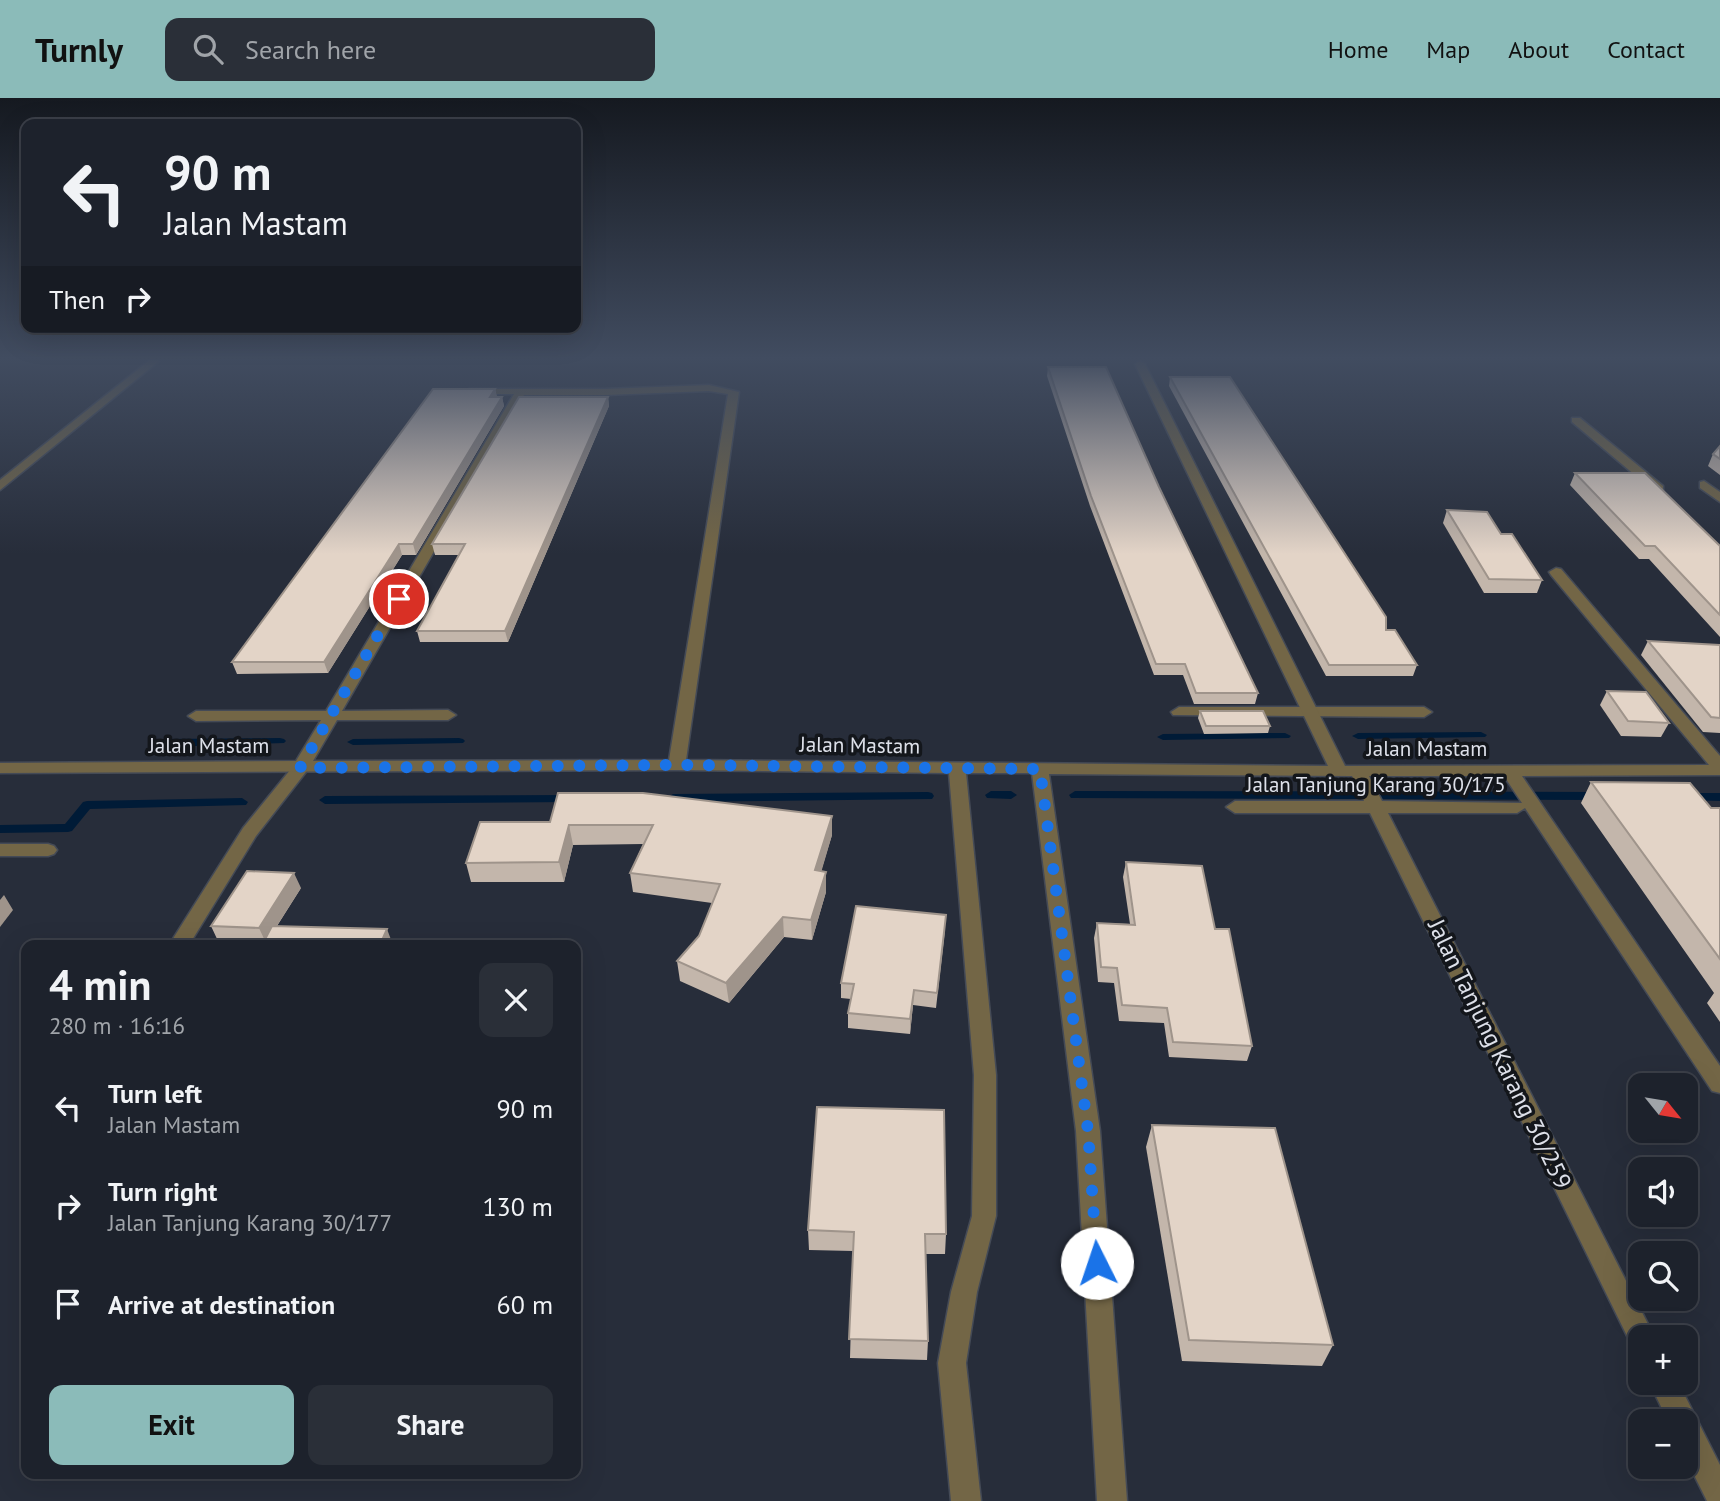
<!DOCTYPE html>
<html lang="en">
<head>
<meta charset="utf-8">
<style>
	body { margin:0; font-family:"PT Sans",sans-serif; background:#2a2f38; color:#f1f3f6; height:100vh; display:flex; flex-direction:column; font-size:26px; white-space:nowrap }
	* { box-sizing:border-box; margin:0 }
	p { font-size:23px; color:#a0a4a9 }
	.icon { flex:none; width:38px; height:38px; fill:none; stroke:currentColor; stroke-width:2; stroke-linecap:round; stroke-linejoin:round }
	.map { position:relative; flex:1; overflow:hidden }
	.drawer { position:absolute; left:21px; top:842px; width:560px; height:539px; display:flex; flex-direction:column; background:#1d222c; border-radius:14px; box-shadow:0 7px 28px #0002,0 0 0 2px #3b3f48 }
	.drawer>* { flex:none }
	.banner { position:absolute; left:21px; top:21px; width:560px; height:214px; border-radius:14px; box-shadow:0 7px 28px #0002,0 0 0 2px #3b3f48; background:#1d222c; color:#f1f3f6; overflow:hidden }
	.needle { width:46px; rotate:120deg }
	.tools { position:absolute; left:1628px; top:975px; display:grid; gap:14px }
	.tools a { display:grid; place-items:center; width:70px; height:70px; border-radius:14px; background:#1d222c; box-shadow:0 7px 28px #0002,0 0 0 2px #3b3f48; font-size:35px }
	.pin { position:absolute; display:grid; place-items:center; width:60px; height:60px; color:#fff; margin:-30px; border:4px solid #fff; border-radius:50%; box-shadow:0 2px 7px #0007 }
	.me { position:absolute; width:77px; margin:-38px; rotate:356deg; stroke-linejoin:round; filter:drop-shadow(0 0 5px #0008) }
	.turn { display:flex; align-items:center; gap:24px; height:147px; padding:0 28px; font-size:32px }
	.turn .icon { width:91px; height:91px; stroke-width:2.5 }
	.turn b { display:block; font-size:49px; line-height:60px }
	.then { display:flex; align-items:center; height:66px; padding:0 28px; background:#0003; gap:14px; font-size:26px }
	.round { display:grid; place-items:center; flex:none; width:74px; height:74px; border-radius:14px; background:#2a2f38 }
	.overview { display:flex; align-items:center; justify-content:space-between; height:119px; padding:0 28px }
	h1 { font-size:42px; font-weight:800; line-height:52px }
	.button { display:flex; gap:14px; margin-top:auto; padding:14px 28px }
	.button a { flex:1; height:80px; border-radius:14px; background:#8bbbb9; color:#111; font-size:28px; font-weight:800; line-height:80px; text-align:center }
	.button a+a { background:#2a2f38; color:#f1f3f6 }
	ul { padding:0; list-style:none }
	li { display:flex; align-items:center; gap:21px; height:98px; padding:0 28px }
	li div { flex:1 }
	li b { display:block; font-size:26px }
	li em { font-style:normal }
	header { display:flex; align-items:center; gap:42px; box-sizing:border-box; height:98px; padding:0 35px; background:#8bbbb9; color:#111 }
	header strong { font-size:33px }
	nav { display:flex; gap:38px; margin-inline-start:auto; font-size:24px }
	.search { width:490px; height:63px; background:#2a2f38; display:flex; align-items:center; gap:18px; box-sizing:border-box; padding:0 24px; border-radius:14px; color:#a0a4a9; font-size:26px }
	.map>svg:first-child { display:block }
</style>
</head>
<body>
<header>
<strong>Turnly</strong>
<div class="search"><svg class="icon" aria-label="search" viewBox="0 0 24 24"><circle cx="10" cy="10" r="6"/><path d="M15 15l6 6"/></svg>Search here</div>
<nav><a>Home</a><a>Map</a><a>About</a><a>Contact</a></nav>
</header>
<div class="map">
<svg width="1720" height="1403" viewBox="0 0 1720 1403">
	<rect width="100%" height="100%" fill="#272d3a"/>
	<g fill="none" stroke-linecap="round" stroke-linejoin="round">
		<g fill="#001b37" fill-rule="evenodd">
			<path d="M 1481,634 L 1487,637 L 1485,639 L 1358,641 L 1352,638 L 1358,635 Z"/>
			<path d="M 1285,635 L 1291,638 L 1289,640 L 1163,642 L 1157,639 L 1163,636 Z"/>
			<path d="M 280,640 L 284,641 L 286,643 L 284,645 L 163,649 L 157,645 L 163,641 Z"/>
			<path d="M 459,640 L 463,641 L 465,643 L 463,645 L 353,647 L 347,644 L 353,641 Z"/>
			<path d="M 991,693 L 1011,693 L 1017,697 L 1011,701 L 987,700 L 985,697 Z"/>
			<path d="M 1075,693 L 1601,694 L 1607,698 L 1601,702 L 1071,700 L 1069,697 Z"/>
			<path d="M 928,694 L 932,695 L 934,698 L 932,701 L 673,704 L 667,700 L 673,696 Z"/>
			<path d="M 1685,695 L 1720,695 L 1720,703 L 1681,702 L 1679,699 Z"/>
			<path d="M 570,697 L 576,701 L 574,704 L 325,706 L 319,702 L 325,698 Z"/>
			<path d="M 242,700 L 248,704 L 246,707 L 90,711 L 72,733 L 68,734 L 0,735 L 0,727 L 65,726 L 83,704 L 87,703 Z"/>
		</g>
		<defs>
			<g id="service">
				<path d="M 1179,609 L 1424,609 L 1432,614 L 1424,619 L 1173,617 L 1171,614 Z"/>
				<path d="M 301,665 L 309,670 L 256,738 L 189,847 L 169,847 L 243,730 L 295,666 Z"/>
			</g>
			<g id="minor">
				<path d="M 151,261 L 159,263 L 0,392 L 0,382 Z"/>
				<path d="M 1140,263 L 1145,266 L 1345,668 L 1709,667 L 1551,477 L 1549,474 L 1556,470 L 1561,471 L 1720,658 L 1720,677 L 1522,678 L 1720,968 L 1720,995 L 1712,993 L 1525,710 L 1517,715 L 1388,715 L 1650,1230 L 1654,1239 L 1640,1239 L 1640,1252 L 1632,1248 L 1370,715 L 1235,715 L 1226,709 L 1235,703 L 1364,703 L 1352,678 L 1049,676 L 1100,1033 L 1127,1403 L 1097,1403 L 1076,1033 L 1032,675 L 966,675 L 996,977 L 996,1118 L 977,1194 L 966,1265 L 981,1403 L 951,1403 L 938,1265 L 951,1194 L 972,1118 L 974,977 L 949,675 L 677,672 L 0,675 L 0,665 L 296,663 L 321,622 L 196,623 L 188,618 L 196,613 L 326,613 L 514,296 L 473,296 L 469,295 L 469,291 L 605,291 L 709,287 L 739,294 L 686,662 L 1328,668 L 1135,266 ZM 709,293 L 728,296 L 669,662 L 313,663 L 337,622 L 448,622 L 456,617 L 448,612 L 342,613 L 524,297 L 605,297 ZM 1369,678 L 1504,678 L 1522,705 L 1382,703 Z"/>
				<path d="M 1572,320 L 1580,320 L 1663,388 L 1663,394 L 1655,394 L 1572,324 Z"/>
				<path d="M 1704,383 L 1720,394 L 1720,404 L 1700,390 L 1700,384 Z"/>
				<path d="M 0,746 L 48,746 L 54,748 L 57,752 L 54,756 L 48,758 L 0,758 Z"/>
				<path d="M 1649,1284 L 1678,1284 L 1720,1367 L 1720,1403 L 1707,1403 L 1685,1359 L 1685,1323 L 1668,1323 Z"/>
			</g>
		</defs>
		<use href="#service" stroke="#444a56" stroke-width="3"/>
		<use href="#minor" stroke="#444a56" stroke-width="3"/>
		<use href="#service" fill="#736646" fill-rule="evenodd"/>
		<use href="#minor" fill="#736646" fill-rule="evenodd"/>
	</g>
	<g fill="#c3b6ab">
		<path d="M 1048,269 L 1159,389 L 1258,595 L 1255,606 L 1194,606 L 1183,577 L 1154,577 L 1090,408 L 1047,278 Z"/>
		<path d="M 1170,279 L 1386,532 L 1417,567 L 1413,578 L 1326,578 L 1169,288 Z"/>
		<path d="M 495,291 L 497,299 L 502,299 L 504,308 L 416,457 L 402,457 L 328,575 L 237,576 L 232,564 Z"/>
		<path d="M 608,299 L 609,308 L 508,544 L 420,544 L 417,533 L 459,457 L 435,457 L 432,446 Z"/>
		<path d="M 1720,348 L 1720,377 L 1708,368 L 1713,356 Z"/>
		<path d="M 1575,375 L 1720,448 L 1720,539 L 1649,461 L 1639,461 L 1570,387 Z"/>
		<path d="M 1447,412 L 1501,436 L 1542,482 L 1537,495 L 1484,495 L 1443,425 Z"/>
		<path d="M 1648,543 L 1720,547 L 1720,635 L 1703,634 L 1641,557 Z"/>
		<path d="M 1607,593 L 1669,625 L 1661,639 L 1621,638 L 1600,607 Z"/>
		<path d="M 1200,613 L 1270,628 L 1268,635 L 1204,636 L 1198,620 Z"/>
		<path d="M 1591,684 L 1711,710 L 1720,710 L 1720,924 L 1707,905 L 1714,895 L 1581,705 Z"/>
		<path d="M 558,695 L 832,737 L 821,773 L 826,794 L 812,842 L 784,839 L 729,905 L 680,883 L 677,863 L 699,838 L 712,805 L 633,794 L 630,775 L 643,746 L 573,747 L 564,784 L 471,784 L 466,765 L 550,724 Z"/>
		<path d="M 1126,764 L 1215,831 L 1252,948 L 1247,963 L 1169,959 L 1164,925 L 1119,923 L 1114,885 L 1098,884 L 1094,840 L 1097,825 L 1130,826 L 1123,779 Z"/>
		<path d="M 301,790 L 277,828 L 393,846 L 263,845 L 218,843 L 211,828 Z"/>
		<path d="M 945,832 L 936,910 L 913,907 L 910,936 L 848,930 L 848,915 L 851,901 L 841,900 L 841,885 Z"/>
		<path d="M 1152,1027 L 1333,1247 L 1322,1268 L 1182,1263 L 1146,1049 Z"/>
		<path d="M 808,1132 L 946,1136 L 945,1156 L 926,1156 L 928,1243 L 927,1262 L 850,1260 L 853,1153 L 809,1152 Z"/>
	</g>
	<g fill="#9f948b">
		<path d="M 495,291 L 497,300 L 490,299 Z"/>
		<path d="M 502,299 L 504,308 L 416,457 L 413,446 Z"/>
		<path d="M 608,299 L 609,308 L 508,544 L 505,533 Z"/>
		<path d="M 399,446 L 402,457 L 328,575 L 324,564 Z"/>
		<path d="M 832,718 L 832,737 L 816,792 L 815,772 Z"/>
		<path d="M 569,727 L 573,747 L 564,784 L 559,764 Z"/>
		<path d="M 826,774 L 826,794 L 812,842 L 811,822 Z"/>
		<path d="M 294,775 L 301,790 L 266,845 L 259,830 Z"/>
		<path d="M 4,797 L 13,812 L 0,829 L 0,802 Z"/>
		<path d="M 783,819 L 784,839 L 729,905 L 726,885 Z"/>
		<path d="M 387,831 L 393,847 L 380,847 Z"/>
		<path d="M 914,892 L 913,907 L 910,936 L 910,921 Z"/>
	</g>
	<g fill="#e3d4c7" stroke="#9f948b" stroke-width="2">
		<path d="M 1048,269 L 1106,269 L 1159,389 L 1258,595 L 1196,595 L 1185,566 L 1156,566 L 1091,398 Z"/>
		<path d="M 1170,279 L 1230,279 L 1386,519 L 1386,532 L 1395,532 L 1417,567 L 1329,567 Z"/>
		<path d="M 433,291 L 495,291 L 490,299 L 502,299 L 413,446 L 399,446 L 324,564 L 232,564 Z"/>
		<path d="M 519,299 L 608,299 L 505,533 L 417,533 L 465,446 L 432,446 Z"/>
		<path d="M 1720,348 L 1720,361 L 1713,356 Z"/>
		<path d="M 1575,375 L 1645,375 L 1720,448 L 1720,517 L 1655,448 L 1645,448 Z"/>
		<path d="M 1447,412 L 1487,414 L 1501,436 L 1512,436 L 1542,482 L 1489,481 Z"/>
		<path d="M 1648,543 L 1720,547 L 1720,620 L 1711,619 Z"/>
		<path d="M 1607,593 L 1646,594 L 1669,625 L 1628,623 Z"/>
		<path d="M 1200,613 L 1263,613 L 1270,628 L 1206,628 Z"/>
		<path d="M 1591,684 L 1690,685 L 1711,710 L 1720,710 L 1720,861 Z"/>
		<path d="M 558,695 L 643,695 L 832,718 L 815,772 L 826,774 L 811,822 L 783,819 L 726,885 L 677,863 L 699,838 L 720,786 L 630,775 L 653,727 L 569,727 L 559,764 L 466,765 L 480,724 L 550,724 Z"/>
		<path d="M 1126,764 L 1202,768 L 1215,831 L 1229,831 L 1252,948 L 1173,944 L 1167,910 L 1122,907 L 1117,870 L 1101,869 L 1097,825 L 1135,827 Z"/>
		<path d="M 247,773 L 294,775 L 259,830 L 211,828 Z"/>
		<path d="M 856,808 L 946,817 L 937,895 L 914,892 L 910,921 L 848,915 L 854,886 L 841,885 Z"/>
		<path d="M 272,828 L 387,831 L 380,847 L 262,847 Z"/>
		<path d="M 817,1009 L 944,1012 L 946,1136 L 925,1136 L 928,1243 L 849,1241 L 854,1134 L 808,1132 Z"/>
		<path d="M 1152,1027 L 1275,1030 L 1333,1247 L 1189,1242 Z"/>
	</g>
	<linearGradient id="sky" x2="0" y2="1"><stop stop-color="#151920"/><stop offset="0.57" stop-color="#414c60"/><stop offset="1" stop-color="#414c60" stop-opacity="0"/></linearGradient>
	<rect width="1720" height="456" fill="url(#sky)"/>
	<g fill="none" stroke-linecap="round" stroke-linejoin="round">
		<path stroke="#1a73e8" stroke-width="12" stroke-dasharray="0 21.6" d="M 399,501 L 300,670 L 677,667 L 1040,671 L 1088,1033 L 1097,1165"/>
	</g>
	<g text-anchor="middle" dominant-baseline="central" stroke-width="7" stroke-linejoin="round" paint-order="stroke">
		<g font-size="21" fill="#dde0e9" stroke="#13161b">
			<text x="209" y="647">Jalan Mastam</text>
			<text transform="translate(860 647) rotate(1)">Jalan Mastam</text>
			<text x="1427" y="650">Jalan Mastam</text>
			<text x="1376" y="686">Jalan Tanjung Karang 30/175</text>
		</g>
		<g font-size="24" fill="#dde0e9" stroke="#13161b">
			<text transform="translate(1500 956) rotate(64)">Jalan Tanjung Karang 30/259</text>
		</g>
	</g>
</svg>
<div class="tools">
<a><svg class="needle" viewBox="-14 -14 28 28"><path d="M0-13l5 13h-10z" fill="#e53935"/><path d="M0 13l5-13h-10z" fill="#a0a4a9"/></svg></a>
<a><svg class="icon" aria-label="sound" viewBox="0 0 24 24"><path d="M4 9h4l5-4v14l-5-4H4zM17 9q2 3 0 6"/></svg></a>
<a><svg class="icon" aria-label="search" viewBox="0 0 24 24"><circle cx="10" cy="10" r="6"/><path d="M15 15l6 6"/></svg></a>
<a>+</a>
<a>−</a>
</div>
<div class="pin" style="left:399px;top:501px;background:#d93025"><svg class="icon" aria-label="arrive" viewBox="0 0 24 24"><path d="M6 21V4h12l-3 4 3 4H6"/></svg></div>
<svg class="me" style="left:1097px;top:1165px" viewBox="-20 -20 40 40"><circle r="19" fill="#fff"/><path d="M0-13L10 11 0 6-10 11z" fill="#1a73e8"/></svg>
<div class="banner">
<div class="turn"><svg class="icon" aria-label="left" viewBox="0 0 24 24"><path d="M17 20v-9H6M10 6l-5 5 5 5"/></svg><div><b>90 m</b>Jalan Mastam</div></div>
<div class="then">Then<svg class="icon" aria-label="right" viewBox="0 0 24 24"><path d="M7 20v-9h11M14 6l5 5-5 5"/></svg></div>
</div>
<section class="drawer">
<div class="overview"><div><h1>4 min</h1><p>280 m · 16:16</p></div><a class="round"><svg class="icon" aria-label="close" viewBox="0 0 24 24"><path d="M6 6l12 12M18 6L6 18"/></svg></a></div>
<ul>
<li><svg class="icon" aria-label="left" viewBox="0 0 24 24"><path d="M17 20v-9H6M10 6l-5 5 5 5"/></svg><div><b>Turn left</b><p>Jalan Mastam</p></div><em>90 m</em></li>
<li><svg class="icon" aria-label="right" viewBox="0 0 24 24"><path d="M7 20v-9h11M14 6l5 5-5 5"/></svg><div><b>Turn right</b><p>Jalan Tanjung Karang 30/177</p></div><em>130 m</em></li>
<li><svg class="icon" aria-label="arrive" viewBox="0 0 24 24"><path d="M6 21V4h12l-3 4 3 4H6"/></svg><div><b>Arrive at destination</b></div><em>60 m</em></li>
</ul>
<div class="button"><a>Exit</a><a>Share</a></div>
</section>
</div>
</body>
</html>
